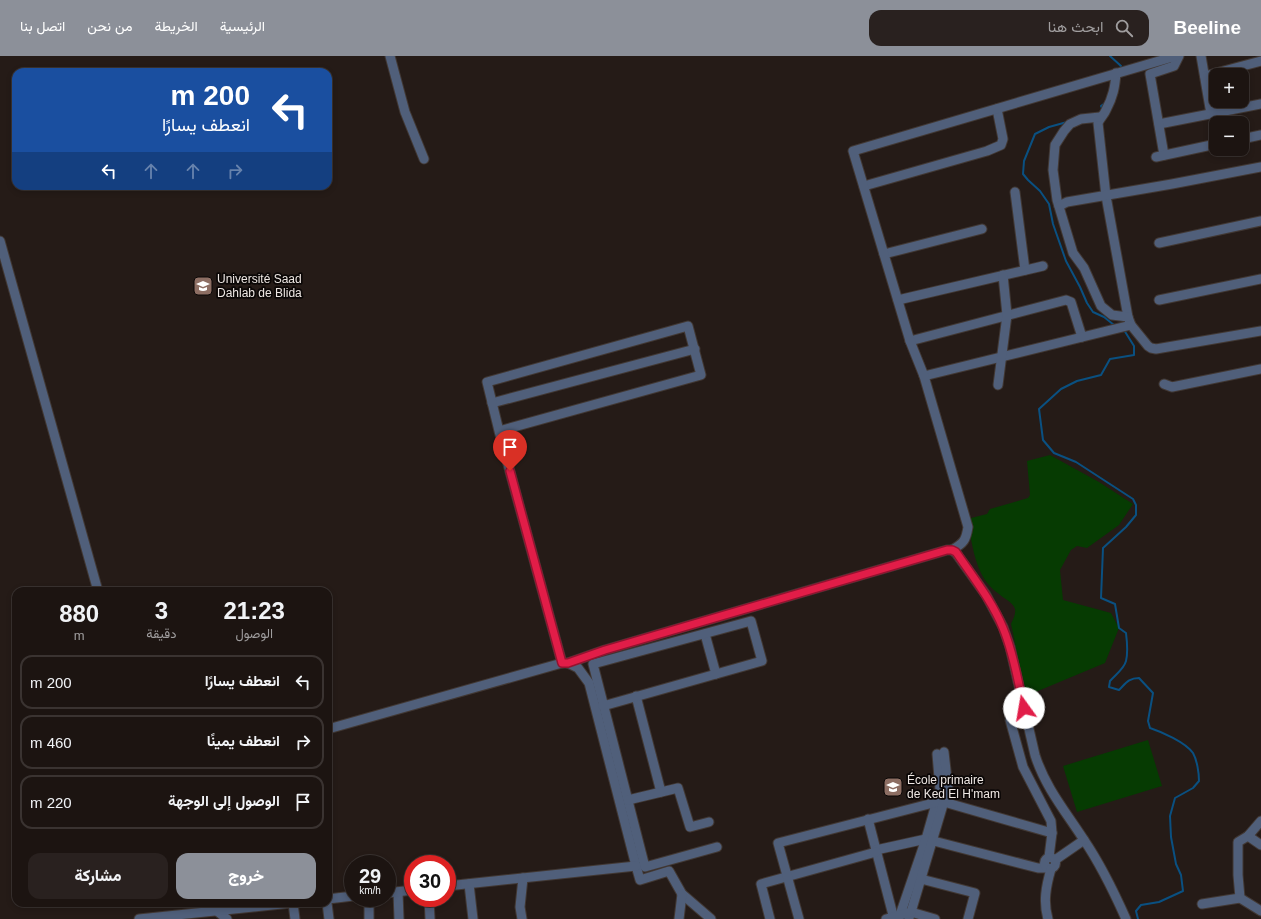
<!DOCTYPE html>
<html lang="ar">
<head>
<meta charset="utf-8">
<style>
	body { margin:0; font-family:Arial,Vazirmatn,sans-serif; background:#29211f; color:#f1f3f6; direction:rtl; height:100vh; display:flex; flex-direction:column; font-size:15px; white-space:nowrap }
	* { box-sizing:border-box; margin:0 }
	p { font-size:13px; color:#a09e9f }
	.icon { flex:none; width:22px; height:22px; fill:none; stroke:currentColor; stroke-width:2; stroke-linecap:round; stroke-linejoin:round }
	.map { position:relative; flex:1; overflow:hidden; direction:ltr }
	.details { position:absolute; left:12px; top:531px; width:320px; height:320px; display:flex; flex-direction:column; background:#1c1411; border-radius:12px; box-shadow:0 2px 6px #0003,0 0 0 1px #3a3331; direction:rtl }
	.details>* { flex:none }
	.top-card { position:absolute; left:12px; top:12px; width:320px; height:122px; border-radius:12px; box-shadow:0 2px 6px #0003,0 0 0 1px #3a3331; direction:rtl; background:#1a4fa0; color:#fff; overflow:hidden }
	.tools { position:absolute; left:1209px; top:12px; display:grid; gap:8px }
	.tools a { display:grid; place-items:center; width:40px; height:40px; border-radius:8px; background:#1c1411; box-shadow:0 2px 6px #0003,0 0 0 1px #3a3331; font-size:20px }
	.speed { position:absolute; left:344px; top:799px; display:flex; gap:8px; font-size:20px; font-weight:700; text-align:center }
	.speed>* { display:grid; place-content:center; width:52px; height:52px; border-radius:50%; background:#1c1411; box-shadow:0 2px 6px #0003,0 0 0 1px #3a3331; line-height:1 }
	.speed small { font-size:10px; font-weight:400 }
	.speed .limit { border:6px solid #d22; background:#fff; color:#111 }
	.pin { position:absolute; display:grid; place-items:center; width:34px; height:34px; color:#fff; margin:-41px -17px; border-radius:50% 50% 50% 0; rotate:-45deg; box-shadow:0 0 4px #0007 }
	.pin .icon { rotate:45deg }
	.me { position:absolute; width:44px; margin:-22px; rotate:347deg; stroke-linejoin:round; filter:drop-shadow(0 0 3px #0008) }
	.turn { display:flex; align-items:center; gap:14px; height:84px; padding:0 16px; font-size:18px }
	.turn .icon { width:52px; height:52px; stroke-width:2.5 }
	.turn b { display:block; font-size:28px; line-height:34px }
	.lanes { display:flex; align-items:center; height:38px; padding:0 16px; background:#0003; justify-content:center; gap:20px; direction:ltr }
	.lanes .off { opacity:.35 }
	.eta { display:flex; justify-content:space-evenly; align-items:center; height:68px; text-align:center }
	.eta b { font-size:24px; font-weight:800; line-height:28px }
	.button { display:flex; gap:8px; margin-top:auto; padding:8px 16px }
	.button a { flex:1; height:46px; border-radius:12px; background:#8c9099; color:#fff; font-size:16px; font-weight:800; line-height:46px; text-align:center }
	.button a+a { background:#29211f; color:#f1f3f6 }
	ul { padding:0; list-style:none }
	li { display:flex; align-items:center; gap:12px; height:54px; margin:0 8px 6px; padding:0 8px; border:2px solid #3a3331; border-radius:12px }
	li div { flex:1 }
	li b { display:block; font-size:15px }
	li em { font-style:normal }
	header { display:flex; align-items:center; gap:24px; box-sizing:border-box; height:56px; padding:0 20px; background:#8c9099; color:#fff }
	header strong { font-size:19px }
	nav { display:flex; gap:22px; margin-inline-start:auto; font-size:14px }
	.search { width:280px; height:36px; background:#29211f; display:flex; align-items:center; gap:10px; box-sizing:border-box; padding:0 14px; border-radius:12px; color:#a09e9f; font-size:15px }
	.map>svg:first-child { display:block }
</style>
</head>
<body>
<header>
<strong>Beeline</strong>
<div class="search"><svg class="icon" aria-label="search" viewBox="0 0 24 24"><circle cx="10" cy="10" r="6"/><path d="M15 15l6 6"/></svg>ابحث هنا</div>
<nav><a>الرئيسية</a><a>الخريطة</a><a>من نحن</a><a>اتصل بنا</a></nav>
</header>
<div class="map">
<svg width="1261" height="863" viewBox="0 0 1261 863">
	<rect width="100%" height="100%" fill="#251b17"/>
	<g fill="#063b02">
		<path d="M 1050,399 L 1099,426 L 1133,448 L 1119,469 L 1087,492 L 1077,490 L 1071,494 L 1060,514 L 1063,544 L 1111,557 L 1119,572 L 1105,607 L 1026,640 L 1011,568 C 1013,563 1016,559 1015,553 C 1013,546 1004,543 999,538 C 992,533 985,526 981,517 C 973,501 971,481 967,463 L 987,458 L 990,453 L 1028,442 L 1030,439 L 1027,405 Z"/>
		<path d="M 1148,684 L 1162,730 L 1077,756 L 1063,710 Z"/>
	</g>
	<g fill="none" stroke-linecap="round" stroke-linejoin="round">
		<g stroke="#0a5081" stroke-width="2">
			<path d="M 1110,0 L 1121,10 L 1120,13"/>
			<path d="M 1103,54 L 1101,50 L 1105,47"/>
			<path d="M 1067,66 L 1049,71 L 1035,78 L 1024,105 L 1023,118 L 1028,124 L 1040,135 L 1049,148 L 1053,168 L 1066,205 L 1080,231 L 1087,247 L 1093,256 L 1104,261 L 1114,269"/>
			<path d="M 1124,274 L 1134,290 L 1134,299 L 1110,303 L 1101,319 L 1077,325 L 1061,333 L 1039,353 L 1043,384 L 1054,397 L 1076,406 L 1133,443 L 1136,449 L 1136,459 L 1126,471 L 1103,492 L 1101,542 L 1115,548 L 1119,572 L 1126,577 C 1127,585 1128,597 1126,605 C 1124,613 1115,619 1110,625 L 1109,631 L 1119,634 C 1126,627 1129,622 1139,622 L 1153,637 L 1148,665 L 1150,672 C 1162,676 1185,686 1193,697 C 1197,704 1199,717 1199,725 L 1193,732 L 1175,742 L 1170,760 L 1171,781 L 1176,808 L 1181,819 L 1183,835 L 1159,846 L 1141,849 L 1136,855 L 1138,863"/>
		</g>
		<defs>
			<g id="minor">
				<path d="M 390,0 L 405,56 L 424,103"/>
				<path d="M 1201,0 L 1211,58"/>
				<path d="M 1116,17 C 1115,31 1113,41 1106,54 C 1104,59 1100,62 1098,67 L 1106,140 L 1128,261 L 1131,269 L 1148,290 L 1151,292 L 1156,293 L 1261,275"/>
				<path d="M 1205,20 L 1261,5"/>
				<path d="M 1100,61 L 1081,63 L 1070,68 L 1064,75 L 1055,89 L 1053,114 L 1057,144 L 1073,197 L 1084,212 L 1101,250 L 1112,259 L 1128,261"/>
				<path d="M 1159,68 L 1261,48"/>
				<path d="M 1242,83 L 1261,79"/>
				<path d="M 1164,99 L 1150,18 L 1174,10 L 1179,0"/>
				<path d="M 1156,101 L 1216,88"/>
				<path d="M 864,130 L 987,95 L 1001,89 L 1003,83 L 997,53"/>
				<path d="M 1015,136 L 1025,214"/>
				<path d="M 1059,150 L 1067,146 L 1172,128 L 1261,111"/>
				<path d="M 0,185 L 98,535"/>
				<path d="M 1159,187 L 1261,165"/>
				<path d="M 884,198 L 982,173"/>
				<path d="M 898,244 L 1043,210"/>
				<path d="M 1159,244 L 1261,223"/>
				<path d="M 910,285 L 1066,244 L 1071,246 L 1082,281"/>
				<path d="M 924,320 L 1131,269"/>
				<path d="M 1164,328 L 1172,331 L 1261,313"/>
				<path d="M 998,329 L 1007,259 L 1003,219"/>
				<path d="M 492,347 L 695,293"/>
				<path d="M 499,375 L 701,319 L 688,270 L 487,326 L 499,375 L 562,607"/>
				<path d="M 952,494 C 964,487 966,484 968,471 L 924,320 L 910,285 L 853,95 L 1176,0"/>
				<path d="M 705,578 L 716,618"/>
				<path d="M 568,607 L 578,612 L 589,627 L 636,810 L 640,824 L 669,815 L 682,838 L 711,863"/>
				<path d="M 636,640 L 661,736"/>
				<path d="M 603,650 L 762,605 L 751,565 L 593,608 C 610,676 628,743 645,811 L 717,791"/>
				<path d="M 1010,664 L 1023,711 L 1051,765 L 1052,777 L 1049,801"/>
				<path d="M 328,673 L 562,607 L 568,607 L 605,594 L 947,494 L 952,494 L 956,497 L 986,539 L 1003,571 L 1010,591 L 1035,699 C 1045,731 1066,756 1084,784 C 1101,809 1114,836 1126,863"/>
				<path d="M 628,744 L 678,732 L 690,771 L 709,766"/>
				<path d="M 868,763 L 894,863"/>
				<path d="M 1248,780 L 1261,789"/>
				<path d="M 876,794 L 926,783 L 1038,812 L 1047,812"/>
				<circle cx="1050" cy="807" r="5.5"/>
				<path d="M 1055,804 L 1084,784"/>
				<path d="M 921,823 L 975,837 L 968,863"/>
				<path d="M 469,828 L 473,863"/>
				<path d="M 447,830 L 636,810"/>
				<path d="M 398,836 L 399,863"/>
				<path d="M 387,837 L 413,834"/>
				<path d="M 369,842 L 369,863"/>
				<path d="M 429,842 L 430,863"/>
				<path d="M 1240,842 L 1238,819 L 1238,786 L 1248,780 L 1261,765"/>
				<path d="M 328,843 L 353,840"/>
				<path d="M 207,847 L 227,863"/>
				<path d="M 293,847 L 295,863"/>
				<path d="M 327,847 L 329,863"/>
				<path d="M 1202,848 L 1240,842 L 1261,855"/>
				<path d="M 900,859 L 926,783 L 940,734 L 937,698"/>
				<path d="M 909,862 L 911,856 L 935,863"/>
				<path d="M 139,863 L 291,847"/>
				<path d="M 522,863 L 520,851 L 523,822"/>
				<path d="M 679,863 L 682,838"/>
				<path d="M 770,863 L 761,828 L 876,796"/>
				<path d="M 799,863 L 778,787 L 937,746 L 944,746 L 1052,777"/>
				<path d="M 886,863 L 911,856 L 948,732 L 944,696"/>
				<path d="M 1048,863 C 1043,846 1046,830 1051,813"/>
			</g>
		</defs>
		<use href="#minor" stroke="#413834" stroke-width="11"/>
		<use href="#minor" stroke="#505f7a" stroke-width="9"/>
	</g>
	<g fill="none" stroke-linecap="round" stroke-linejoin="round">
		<defs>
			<path id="route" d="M 510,415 L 562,607 L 568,607 L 605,594 L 947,494 L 952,494 L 956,496 C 973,521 992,545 1003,572 C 1014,598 1018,626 1024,652"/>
		</defs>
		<use href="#route" stroke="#92132f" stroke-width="10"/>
		<use href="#route" stroke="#e11d48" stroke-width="7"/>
	</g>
	<defs>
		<symbol id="university-square" viewBox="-11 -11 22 22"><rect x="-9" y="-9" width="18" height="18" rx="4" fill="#8d6e63" stroke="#0b0706"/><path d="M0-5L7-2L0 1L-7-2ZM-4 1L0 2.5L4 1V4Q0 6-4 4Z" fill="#fff"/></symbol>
		<symbol id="school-square" viewBox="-11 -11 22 22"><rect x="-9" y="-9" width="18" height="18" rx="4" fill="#8d6e63" stroke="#0b0706"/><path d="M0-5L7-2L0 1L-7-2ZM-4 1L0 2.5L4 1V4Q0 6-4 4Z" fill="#fff"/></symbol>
	</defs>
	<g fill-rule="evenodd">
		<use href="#university-square" x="192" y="219" width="22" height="22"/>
		<use href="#school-square" x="882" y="720" width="22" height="22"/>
	</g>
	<g text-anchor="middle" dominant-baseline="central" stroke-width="3.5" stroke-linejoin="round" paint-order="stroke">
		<g font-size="12" fill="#eee7e3" stroke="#0b0706" text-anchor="start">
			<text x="217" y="223">Université Saad<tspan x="217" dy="14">Dahlab de Blida</tspan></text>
			<text x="907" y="724">École primaire<tspan x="907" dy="14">de Ked El H'mam</tspan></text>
		</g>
	</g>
</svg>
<div class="tools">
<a>+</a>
<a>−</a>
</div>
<div class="speed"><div>29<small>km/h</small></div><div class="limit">30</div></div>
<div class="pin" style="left:510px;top:415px;background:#d93025"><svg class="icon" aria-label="arrive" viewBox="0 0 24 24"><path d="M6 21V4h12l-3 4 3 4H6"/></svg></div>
<svg class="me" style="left:1024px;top:652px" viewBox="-20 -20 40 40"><circle r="19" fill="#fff"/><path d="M0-13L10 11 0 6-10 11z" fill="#e11d48"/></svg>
<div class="top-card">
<div class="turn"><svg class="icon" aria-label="left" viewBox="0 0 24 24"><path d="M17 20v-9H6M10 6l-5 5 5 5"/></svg><div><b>200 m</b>انعطف يسارًا</div></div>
<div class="lanes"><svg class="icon" aria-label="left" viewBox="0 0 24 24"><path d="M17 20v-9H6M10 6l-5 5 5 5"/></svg><svg class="icon off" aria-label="ahead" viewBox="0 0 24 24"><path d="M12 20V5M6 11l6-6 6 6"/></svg><svg class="icon off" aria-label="ahead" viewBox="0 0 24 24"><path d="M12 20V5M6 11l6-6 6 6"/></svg><svg class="icon off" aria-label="right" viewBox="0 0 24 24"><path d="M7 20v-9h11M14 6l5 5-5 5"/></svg></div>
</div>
<section class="details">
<div class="eta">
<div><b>21:23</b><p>الوصول</p></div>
<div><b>3</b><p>دقيقة</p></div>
<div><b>880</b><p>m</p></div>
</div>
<ul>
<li><svg class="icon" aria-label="left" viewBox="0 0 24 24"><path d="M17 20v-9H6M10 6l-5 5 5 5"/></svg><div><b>انعطف يسارًا</b></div><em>200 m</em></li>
<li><svg class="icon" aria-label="right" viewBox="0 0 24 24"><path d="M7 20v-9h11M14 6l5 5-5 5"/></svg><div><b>انعطف يمينًا</b></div><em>460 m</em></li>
<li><svg class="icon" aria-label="arrive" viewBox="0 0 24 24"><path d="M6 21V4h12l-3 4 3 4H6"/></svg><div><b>الوصول إلى الوجهة</b></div><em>220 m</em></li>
</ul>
<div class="button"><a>خروج</a><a>مشاركة</a></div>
</section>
</div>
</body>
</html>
